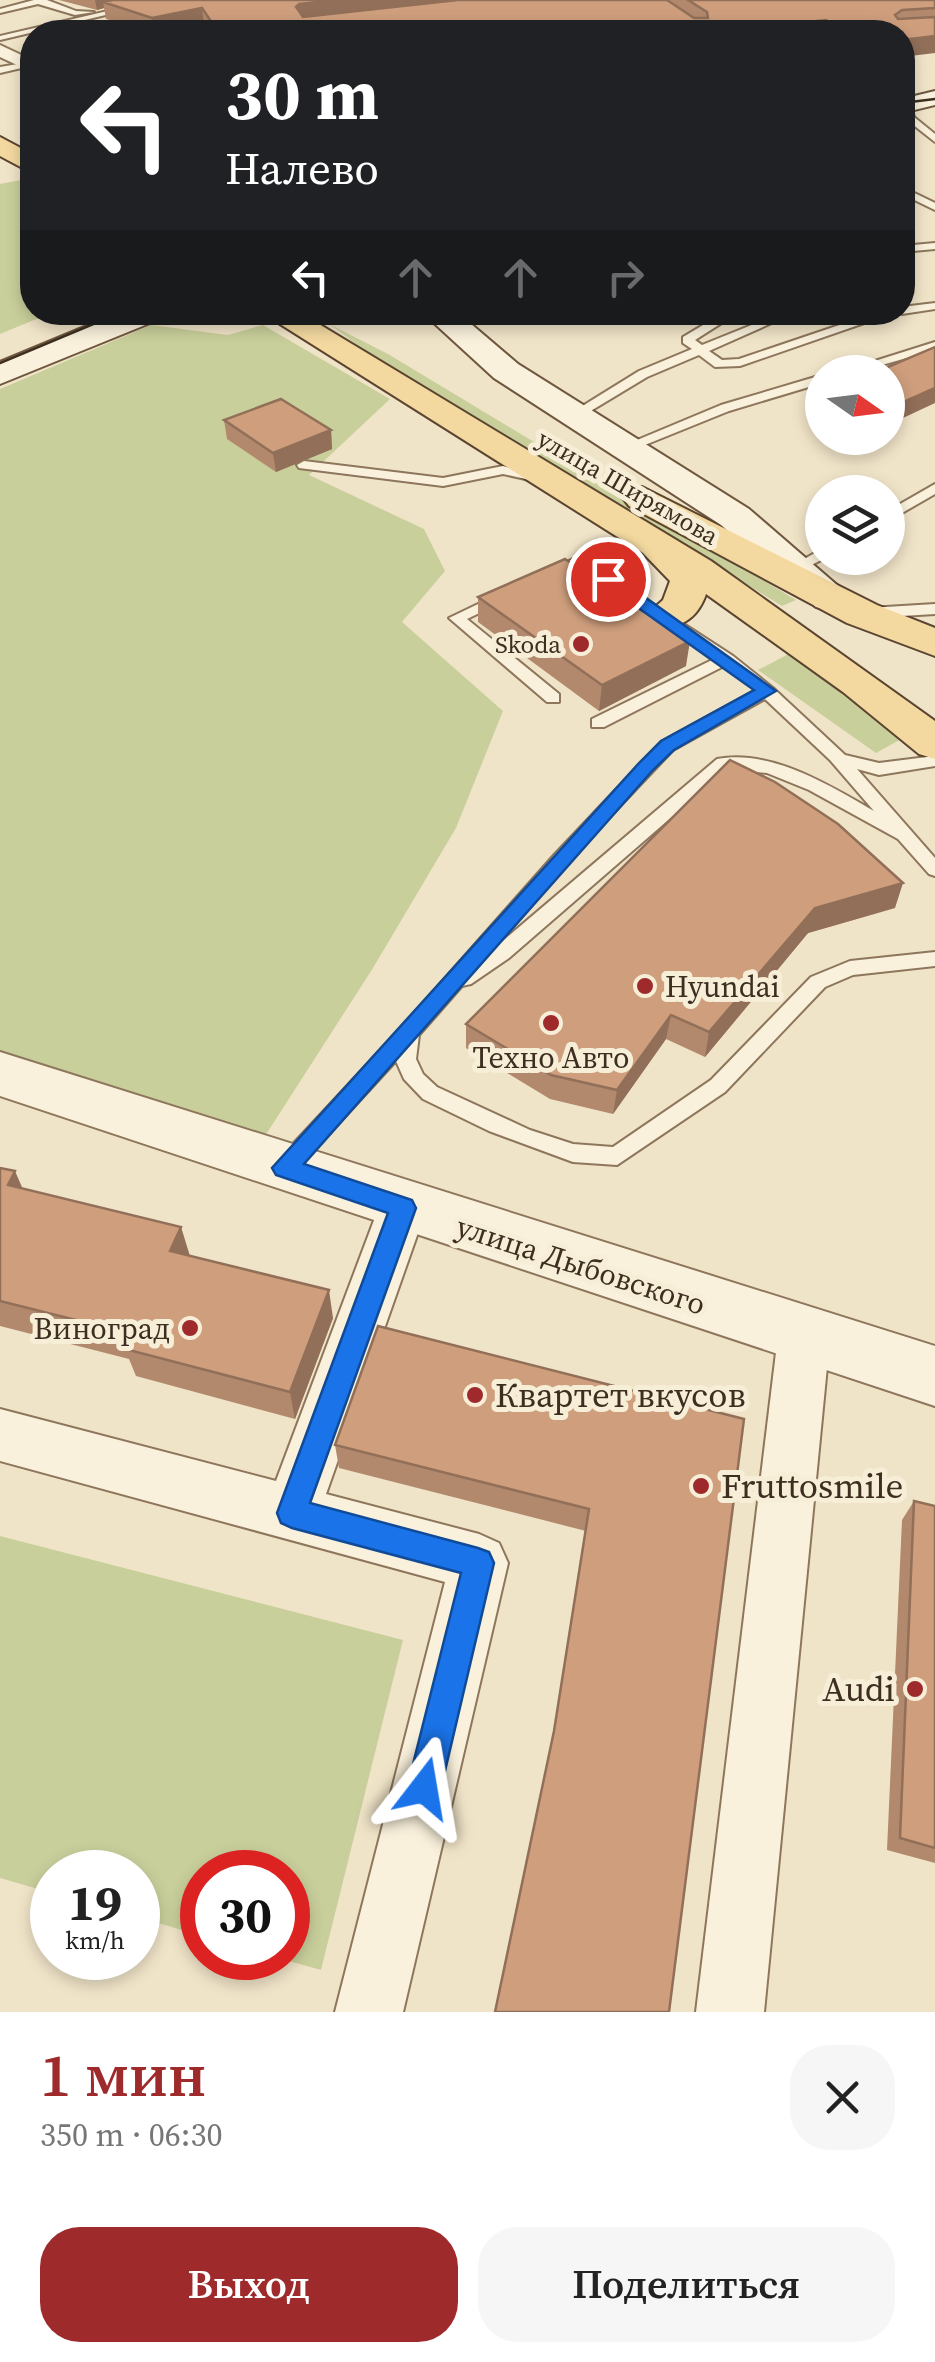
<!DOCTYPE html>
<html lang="ru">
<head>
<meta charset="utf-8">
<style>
	body { margin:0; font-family:"Source Serif 4",serif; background:#f6f6f6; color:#222; height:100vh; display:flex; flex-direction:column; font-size:38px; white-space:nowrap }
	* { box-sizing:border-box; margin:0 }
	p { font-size:32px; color:#767676 }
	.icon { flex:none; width:55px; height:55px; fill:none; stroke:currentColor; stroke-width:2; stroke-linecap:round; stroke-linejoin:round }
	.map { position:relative; height:2012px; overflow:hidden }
	.side { display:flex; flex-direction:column; background:#fff; flex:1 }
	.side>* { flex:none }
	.guide { position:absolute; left:20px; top:20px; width:895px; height:305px; border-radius:40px; box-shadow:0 5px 15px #0003; background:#202124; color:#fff; overflow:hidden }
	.needle { width:65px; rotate:104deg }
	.fabs { position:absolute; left:805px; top:355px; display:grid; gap:20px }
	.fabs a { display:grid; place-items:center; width:100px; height:100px; border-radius:50%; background:#fff; box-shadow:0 5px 15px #0003; font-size:50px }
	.speed { position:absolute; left:30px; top:1850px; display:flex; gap:20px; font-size:50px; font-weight:700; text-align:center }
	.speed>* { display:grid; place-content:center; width:130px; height:130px; border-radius:50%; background:#fff; box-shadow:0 5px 15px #0003; line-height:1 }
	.speed small { font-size:25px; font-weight:400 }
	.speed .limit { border:15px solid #d22; background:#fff; color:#111 }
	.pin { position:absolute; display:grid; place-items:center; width:85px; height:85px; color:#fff; margin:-42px; border:5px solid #fff; border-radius:50%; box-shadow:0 2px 10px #0007 }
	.me { position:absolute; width:110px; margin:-55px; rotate:14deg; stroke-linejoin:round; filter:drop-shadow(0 0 8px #0008) }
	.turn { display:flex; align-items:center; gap:35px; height:210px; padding:0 40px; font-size:45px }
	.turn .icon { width:130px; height:130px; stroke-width:2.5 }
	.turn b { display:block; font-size:70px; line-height:85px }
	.lanes { display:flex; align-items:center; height:95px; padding:0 40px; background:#0003; justify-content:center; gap:50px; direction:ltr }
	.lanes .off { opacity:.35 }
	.round { display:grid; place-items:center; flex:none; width:105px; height:105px; border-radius:40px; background:#f6f6f6 }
	.headline { display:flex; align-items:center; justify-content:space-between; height:170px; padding:0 40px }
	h1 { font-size:60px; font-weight:600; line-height:75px; color:#9e2a2b }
	.cta { display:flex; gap:20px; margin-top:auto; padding:20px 40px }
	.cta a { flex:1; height:115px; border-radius:40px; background:#9e2a2b; color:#fff; font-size:40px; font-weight:600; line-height:115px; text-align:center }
	.cta a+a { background:#f6f6f6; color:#222 }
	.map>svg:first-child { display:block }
</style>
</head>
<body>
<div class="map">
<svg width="935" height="2012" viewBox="0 0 935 2012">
	<rect width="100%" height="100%" fill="#f0e4c8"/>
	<g fill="#c9cf9b">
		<path d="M 26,179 L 32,184 L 32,312 L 51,313 L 0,334 L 0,184 Z"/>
		<path d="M 151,325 L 228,335 L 263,325 L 390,399 L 309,475 L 424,529 L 445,571 L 402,622 L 503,711 L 456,828 L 373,968 L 265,1136 L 0,1052 L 0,389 Z"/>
		<path d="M 331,325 L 388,354 L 796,600 L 782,606 L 377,360 Z"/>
		<path d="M 794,651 L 903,738 L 876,753 L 758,670 Z"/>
		<path d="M 0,1536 L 403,1640 L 321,1970 L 278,1958 L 288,1958 L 288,1872 L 202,1872 L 202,1936 L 138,1917 L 138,1872 L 52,1872 L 52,1893 L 0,1878 Z"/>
	</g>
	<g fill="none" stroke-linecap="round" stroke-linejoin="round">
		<defs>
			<g id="service">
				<path d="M 34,0 L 47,0 L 76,11 L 94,12 L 75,15 L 38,4 L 0,13 L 0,9 Z"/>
				<path d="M 155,0 L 169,0 L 0,40 L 0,36 Z"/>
				<path d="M 30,62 L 30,66 L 0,73 L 0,67 Z"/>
				<path d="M 904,103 L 910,103 L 914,117 L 935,134 L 935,142 L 907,120 Z"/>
				<path d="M 902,187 L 935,203 L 935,210 L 902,194 Z"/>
				<path d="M 935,243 L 935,249 L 902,252 L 902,246 Z"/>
				<path d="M 935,303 L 935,309 L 902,314 L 897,312 L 902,312 L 902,307 Z"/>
				<path d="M 725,312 L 739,312 L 695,340 L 702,345 L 764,320 L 774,322 L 709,351 L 722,360 L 739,359 L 878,312 L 896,312 L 740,366 L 715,367 L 699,355 L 647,377 L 579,418 L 568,415 L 639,371 L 692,349 L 683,343 L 683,337 Z"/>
				<path d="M 935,342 L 935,350 L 857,372 L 840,372 Z"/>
				<path d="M 822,375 L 822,383 L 729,411 L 630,451 L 618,448 L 721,405 Z"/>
				<path d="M 304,461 L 443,478 L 503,466 L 546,478 L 539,482 L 503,474 L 443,486 L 299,468 L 297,465 Z"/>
				<path d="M 935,484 L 935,494 L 888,521 L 888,511 Z"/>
				<path d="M 822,549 L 825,558 L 802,570 L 790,567 Z"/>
				<path d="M 579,556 L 733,656 L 773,688 L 845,755 L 879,763 L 935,756 L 935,766 L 879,775 L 857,769 L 935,858 L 935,876 L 929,874 L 898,839 L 809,790 L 767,773 L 727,769 L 509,958 L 471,984 L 462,986 L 419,1035 L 416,1059 L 423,1074 L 437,1087 L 530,1130 L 573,1144 L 613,1147 L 711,1080 L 811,977 L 850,961 L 935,952 L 935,966 L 853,975 L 825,987 L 725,1092 L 617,1165 L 573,1162 L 489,1131 L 423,1099 L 404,1079 L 396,1061 L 294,1172 L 286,1175 L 278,1172 L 275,1166 L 278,1160 L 402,1027 L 555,854 L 661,742 L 756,690 L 724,666 L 604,727 L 592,727 L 592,719 L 714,659 L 578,566 L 550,578 L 543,574 ZM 765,699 L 830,760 L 874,811 C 829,785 771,749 717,759 L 492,950 L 567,862 L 673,750 Z"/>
				<path d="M 501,593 L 506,594 L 506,600 L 467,619 L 559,694 L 559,702 L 547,702 L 449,618 Z"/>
				<path d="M 935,604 L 935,614 L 869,618 L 861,613 L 869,608 Z"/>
			</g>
			<g id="minor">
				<path d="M 0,45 L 32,60 L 32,72 L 0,57 Z"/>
				<path d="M 403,1187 L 420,1193 L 427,1207 L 326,1494 L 479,1534 L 499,1543 L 508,1563 L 403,2012 L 335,2012 L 445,1582 L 0,1461 L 0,1409 L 276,1481 L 379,1207 L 386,1193 Z"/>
				<path d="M 804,1313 L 822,1320 L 830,1336 L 764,2012 L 696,2012 L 778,1336 L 786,1320 Z"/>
			</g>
			<path id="tertiary" d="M 0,1052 L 935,1346 L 935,1406 L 0,1096 Z"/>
			<g id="secondary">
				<path d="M 935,91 L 935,105 L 902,113 L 902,99 Z"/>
				<path d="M 120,312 L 164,312 L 160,319 L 0,384 L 0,362 Z"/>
				<path d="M 422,312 L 457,312 L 518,364 L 749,509 L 852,598 L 846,607 L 831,610 L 816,607 L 721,525 L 494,378 Z"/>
			</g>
			<g id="primary">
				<path d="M 0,137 L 32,154 L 32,173 L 0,156 Z"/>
				<path d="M 261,312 L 299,312 L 711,561 L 935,721 L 935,759 L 919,754 L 843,692 L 706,594 C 697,620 678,631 651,625 L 645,616 L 663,600 L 670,581 L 643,553 Z"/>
				<path d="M 642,487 L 877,605 L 935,628 L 935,656 L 847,623 L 629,506 L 623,498 L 629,490 Z"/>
			</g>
		</defs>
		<use href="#service" stroke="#8d765c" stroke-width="4"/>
		<use href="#minor" stroke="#8d765c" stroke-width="4"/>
		<use href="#tertiary" stroke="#8d765c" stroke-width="4"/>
		<use href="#secondary" stroke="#6f573f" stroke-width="4"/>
		<use href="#primary" stroke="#5b4430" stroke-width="4"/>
		<use href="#service" fill="#faf1dc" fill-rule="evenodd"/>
		<use href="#minor" fill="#faf1dc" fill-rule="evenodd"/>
		<use href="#tertiary" fill="#faf1dc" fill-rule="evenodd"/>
		<use href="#secondary" fill="#faf1dc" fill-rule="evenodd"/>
		<use href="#primary" fill="#f3d9a0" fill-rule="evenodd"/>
		<g stroke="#3d2e20" stroke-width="2.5">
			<path d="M 902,103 L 935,99"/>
			<path d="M 0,363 L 122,312"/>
		</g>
	</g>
	<g fill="#b2896c">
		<path d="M 59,0 L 935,0 L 935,53 L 902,32 L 209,32 L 204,25 L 166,32 L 148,32 L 106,19 L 104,8 L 97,10 Z"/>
		<path d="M 498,312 L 545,312 L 517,323 Z"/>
		<path d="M 822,387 L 822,413 L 813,408 L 816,390 Z"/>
		<path d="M 224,420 L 331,430 L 332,449 L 276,472 L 227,439 Z"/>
		<path d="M 478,597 L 686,666 L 599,711 L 478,622 Z"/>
		<path d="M 895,908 L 808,933 L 705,1057 L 666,1039 L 613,1114 L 550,1099 L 466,1048 L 466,1024 Z"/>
		<path d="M 0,1168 L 22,1189 L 190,1256 L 333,1318 L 295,1419 L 136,1376 L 129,1359 L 0,1326 Z"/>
		<path d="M 744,1419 L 553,1734 L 586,1531 L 339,1468 L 335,1445 Z"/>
		<path d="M 914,1501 L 935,1506 L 935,1863 L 887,1850 L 902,1520 Z"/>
	</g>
	<g fill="#916f58">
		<path d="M 95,0 L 149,0 L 103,2 L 104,8 L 97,10 Z"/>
		<path d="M 342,0 L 525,0 L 301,20 L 296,7 L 299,4 Z"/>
		<path d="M 202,8 L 204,25 L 166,32 L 154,32 L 152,18 Z"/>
		<path d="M 826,20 L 824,32 L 747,32 L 748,28 Z"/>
		<path d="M 742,24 L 741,32 L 650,32 Z"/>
		<path d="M 935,36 L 935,53 L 902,57 L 902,40 Z"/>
		<path d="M 517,312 L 545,312 L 517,323 Z"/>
		<path d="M 935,388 L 935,403 L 888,425 L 888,409 Z"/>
		<path d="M 331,430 L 332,449 L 276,472 L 273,453 Z"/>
		<path d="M 690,641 L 686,666 L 599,711 L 602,685 Z"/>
		<path d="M 903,883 L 895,908 L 808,933 L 705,1057 L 709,1032 L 815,908 Z"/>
		<path d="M 671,1015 L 666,1039 L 613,1114 L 617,1090 Z"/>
		<path d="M 15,1171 L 28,1201 L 8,1185 Z"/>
		<path d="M 181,1227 L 190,1256 L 170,1251 Z"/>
		<path d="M 329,1290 L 333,1318 L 295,1419 L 290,1392 Z"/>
	</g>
	<g fill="#cf9f7d" stroke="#916f58" stroke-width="2.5">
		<path d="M 113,0 L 342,0 L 299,4 L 296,7 L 303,17 L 458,0 L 667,0 L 694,18 L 708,18 L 707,12 L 688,0 L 935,0 L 935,8 L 902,10 L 895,15 L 898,19 L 935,17 L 935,36 L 902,40 L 902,32 L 847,32 L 826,20 L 748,28 L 742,24 L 650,32 L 218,32 L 202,8 L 152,18 L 103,2 Z"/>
		<path d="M 935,347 L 935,388 L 888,409 L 888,372 L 876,372 Z"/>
		<path d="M 281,399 L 331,430 L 273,453 L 224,420 Z"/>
		<path d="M 565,559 L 690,641 L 602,685 L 478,597 Z"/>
		<path d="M 730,760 L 775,782 L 838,824 L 903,883 L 815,908 L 709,1032 L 671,1015 L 617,1090 L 551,1075 L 466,1024 Z"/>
		<path d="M 0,1168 L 15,1171 L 8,1185 L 181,1227 L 170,1251 L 329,1290 L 290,1392 L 125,1349 L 132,1334 L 0,1301 Z"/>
		<path d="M 378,1326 L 744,1419 L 669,2012 L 495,2012 L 554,1731 L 589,1509 L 335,1445 Z"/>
		<path d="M 914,1501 L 935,1506 L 935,1848 L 900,1838 Z"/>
	</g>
	<path fill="#1a73e8" stroke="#114b97" stroke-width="2.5" d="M 602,575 L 614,575 L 776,691 L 674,750 L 653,770 L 304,1164 L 412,1200 L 416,1208 L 310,1503 L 478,1548 L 489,1552 L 494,1563 L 441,1788 L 436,1799 L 424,1804 L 412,1799 L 407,1788 L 461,1573 L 292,1528 L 281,1523 L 277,1513 L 388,1213 L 276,1175 L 272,1168 L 640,762 L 661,741 L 754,690 L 602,582 Z"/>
	<g fill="#9e2a2b" stroke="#f7eed8" stroke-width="4">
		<circle cx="581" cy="644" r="10"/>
		<circle cx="645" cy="986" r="10"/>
		<circle cx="551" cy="1023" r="10"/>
		<circle cx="190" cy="1328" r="10"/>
		<circle cx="475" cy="1395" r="10"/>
		<circle cx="701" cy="1486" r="10"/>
		<circle cx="915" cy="1689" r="10"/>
	</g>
	<g text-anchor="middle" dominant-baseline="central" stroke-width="10" stroke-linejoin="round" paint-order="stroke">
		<g font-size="25" fill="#3d2e20" stroke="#f7eed8">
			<text transform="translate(628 487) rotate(30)">улица Ширямова</text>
		</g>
		<g font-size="25" fill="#3d2e20" stroke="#f7eed8" text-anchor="end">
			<text x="561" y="644">Skoda</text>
		</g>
		<g font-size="30" fill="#3d2e20" stroke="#f7eed8" text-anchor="start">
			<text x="665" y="986">Hyundai</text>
			<text x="551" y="1057" text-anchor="middle">Техно Авто</text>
			<text x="170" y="1328" text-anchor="end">Виноград</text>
		</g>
		<g font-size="30" fill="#3d2e20" stroke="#f7eed8">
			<text transform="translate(581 1265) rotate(18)">улица Дыбовского</text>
		</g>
		<g font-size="35" fill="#3d2e20" stroke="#f7eed8" text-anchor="start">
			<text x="495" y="1395">Квартет вкусов</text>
			<text x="721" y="1486">Fruttosmile</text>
			<text x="895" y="1689" text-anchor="end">Audi</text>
		</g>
	</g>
</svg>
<div class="fabs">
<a><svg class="needle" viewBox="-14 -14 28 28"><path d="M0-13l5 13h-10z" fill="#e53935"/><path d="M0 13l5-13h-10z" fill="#767676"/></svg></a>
<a><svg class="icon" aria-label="layers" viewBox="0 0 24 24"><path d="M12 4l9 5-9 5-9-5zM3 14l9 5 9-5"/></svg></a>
</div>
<div class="speed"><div>19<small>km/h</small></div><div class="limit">30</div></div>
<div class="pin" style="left:608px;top:579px;background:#d93025"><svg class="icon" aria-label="arrive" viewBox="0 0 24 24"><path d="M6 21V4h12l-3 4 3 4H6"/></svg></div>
<svg class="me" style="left:424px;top:1788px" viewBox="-20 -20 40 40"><path d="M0-17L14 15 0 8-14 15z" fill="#1a73e8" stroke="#fff" stroke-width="4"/></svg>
<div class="guide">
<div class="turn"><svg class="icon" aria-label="left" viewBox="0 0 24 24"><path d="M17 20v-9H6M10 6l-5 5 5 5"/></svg><div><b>30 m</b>Налево</div></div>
<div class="lanes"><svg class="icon" aria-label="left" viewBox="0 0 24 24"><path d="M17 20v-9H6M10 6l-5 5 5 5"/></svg><svg class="icon off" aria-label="ahead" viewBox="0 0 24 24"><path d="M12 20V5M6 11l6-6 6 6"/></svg><svg class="icon off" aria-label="ahead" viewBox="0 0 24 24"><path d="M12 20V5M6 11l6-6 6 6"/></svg><svg class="icon off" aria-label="right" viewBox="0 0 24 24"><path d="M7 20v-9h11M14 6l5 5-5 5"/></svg></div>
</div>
</div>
<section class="side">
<div class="headline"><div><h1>1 мин</h1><p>350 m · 06:30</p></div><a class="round"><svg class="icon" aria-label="close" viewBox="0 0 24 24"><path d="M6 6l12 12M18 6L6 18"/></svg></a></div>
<div class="cta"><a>Выход</a><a>Поделиться</a></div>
</section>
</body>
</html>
